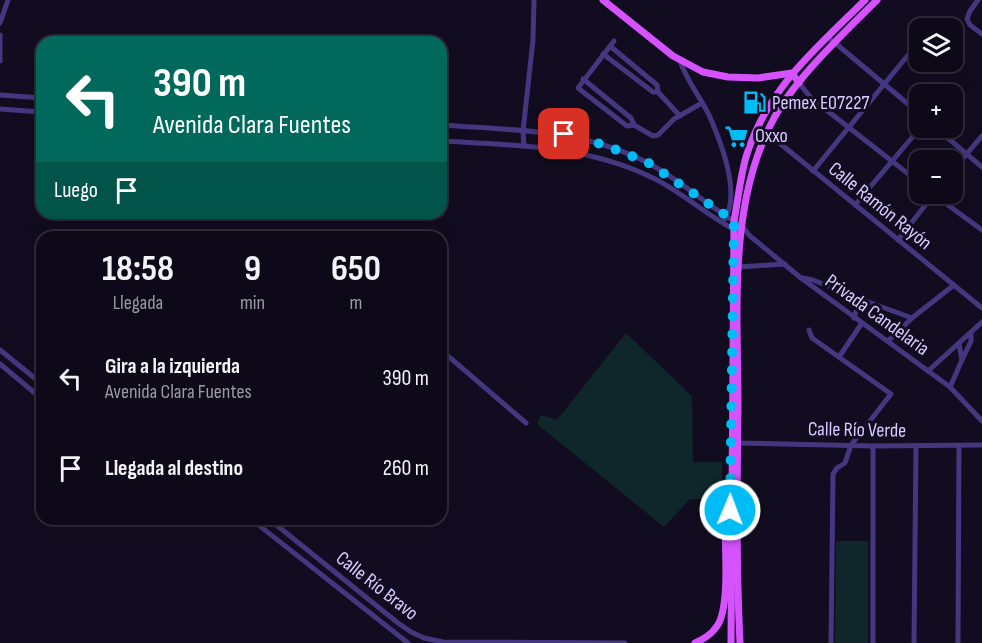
<!DOCTYPE html>
<html lang="es">
<head>
<meta charset="utf-8">
<style>
	body { margin:0; font-family:"Sofia Sans Condensed",sans-serif; background:#171221; color:#f1f3f6; height:100vh; display:flex; flex-direction:column; font-size:22px; white-space:nowrap }
	* { box-sizing:border-box; margin:0 }
	p { font-size:20px; color:#9b9aa2 }
	.icon { flex:none; width:33px; height:33px; fill:none; stroke:currentColor; stroke-width:2; stroke-linecap:round; stroke-linejoin:round }
	.map { position:relative; flex:1; overflow:hidden }
	.side { position:absolute; left:36px; top:231px; width:411px; height:294px; display:flex; flex-direction:column; background:#0e0918; border-radius:18px; box-shadow:0 6px 24px #0002,0 0 0 2px #2e2a37 }
	.side>* { flex:none }
	.hud { position:absolute; left:36px; top:36px; width:411px; height:183px; border-radius:18px; box-shadow:0 6px 24px #0002,0 0 0 2px #2e2a37; background:#00695c; color:#fff; overflow:hidden }
	.tools { position:absolute; left:909px; top:18px; display:grid; gap:12px }
	.tools a { display:grid; place-items:center; width:54px; height:54px; border-radius:12px; background:#0e0918; box-shadow:0 6px 24px #0002,0 0 0 2px #2e2a37; font-size:30px }
	.pin { position:absolute; display:grid; place-items:center; width:51px; height:51px; color:#fff; margin:-26px; border-radius:12px; box-shadow:0 3px 9px #0006 }
	.me { position:absolute; width:66px; margin:-33px; rotate:1deg; stroke-linejoin:round; filter:drop-shadow(0 0 4px #0008) }
	.turn { display:flex; align-items:center; gap:21px; height:126px; padding:0 18px; font-size:27px }
	.turn .icon { width:78px; height:78px; stroke-width:2.5 }
	.turn b { display:block; font-size:42px; line-height:51px }
	.then { display:flex; align-items:center; height:57px; padding:0 18px; background:#0003; gap:12px; font-size:22px }
	.eta { display:flex; justify-content:space-evenly; align-items:center; height:102px; text-align:center }
	.eta b { font-size:36px; font-weight:700; line-height:42px }
	ul { padding:0; list-style:none }
	li { display:flex; align-items:center; gap:18px; height:90px; padding:0 18px }
	li div { flex:1 }
	li b { display:block; font-size:22px }
	li em { font-style:normal }
	.map>svg:first-child { display:block }
</style>
</head>
<body>
<div class="map">
<svg width="982" height="643" viewBox="0 0 982 643">
	<rect width="100%" height="100%" fill="#120c20"/>
	<g fill="#0f272a">
		<path d="M 626,333 L 692,396 L 693,462 L 722,462 L 722,499 L 690,499 L 664,527 L 537,424 L 541,415 L 557,420 Z"/>
		<path d="M 836,541 L 868,541 L 868,643 L 835,643 Z"/>
	</g>
	<g fill="none" stroke-linecap="round" stroke-linejoin="round">
		<g stroke="#44377f" stroke-width="5">
			<path d="M 978,0 L 970,11 L 967,19 L 970,25 L 982,34"/>
			<path d="M 0,23 L 8,0"/>
			<path d="M 0,35 L 0,61"/>
			<path d="M 828,37 L 920,114"/>
			<path d="M 614,41 L 578,88 L 627,126 L 634,125"/>
			<path d="M 610,46 L 657,85 L 658,92"/>
			<path d="M 603,54 L 653,92 L 658,92 L 680,116"/>
			<path d="M 680,61 C 687,81 700,97 709,115 C 721,142 741,192 725,219"/>
			<path d="M 583,79 L 631,118 L 634,125 L 653,136 L 658,135 L 674,119 L 702,103"/>
			<path d="M 799,83 L 811,98 L 920,183"/>
			<path d="M 947,94 L 953,87"/>
			<path d="M 0,95 L 42,98"/>
			<path d="M 0,109 L 42,112"/>
			<path d="M 441,125 C 511,130 582,129 646,162 C 680,179 708,207 741,225 L 750,236 L 801,278 L 950,387 L 982,421"/>
			<path d="M 936,128 L 982,167"/>
			<path d="M 758,129 L 777,141 L 982,308"/>
			<path d="M 441,141 C 514,145 586,145 653,178 C 682,192 706,215 735,230"/>
			<path d="M 524,146 L 523,131 L 533,40 L 534,0"/>
			<path d="M 813,171 L 913,49"/>
			<path d="M 952,171 L 982,136"/>
			<path d="M 933,194 L 982,230"/>
			<path d="M 855,205 L 920,128"/>
			<path d="M 898,240 L 934,194"/>
			<path d="M 739,267 L 785,264"/>
			<path d="M 803,278 L 813,280 L 860,299 L 854,318"/>
			<path d="M 860,299 L 912,318"/>
			<path d="M 809,330 L 812,338 L 891,394 L 851,445 L 845,463 L 837,468 L 833,474 L 831,643"/>
			<path d="M 888,341 L 912,318 L 954,285"/>
			<path d="M 0,350 L 42,384"/>
			<path d="M 441,350 L 526,423"/>
			<path d="M 839,357 L 862,323"/>
			<path d="M 962,360 L 971,341 L 971,333"/>
			<path d="M 0,364 L 42,399"/>
			<path d="M 928,371 L 982,322"/>
			<path d="M 950,387 L 962,360 L 959,344"/>
			<path d="M 736,443 L 873,446 L 982,445"/>
			<path d="M 873,446 L 873,643"/>
			<path d="M 251,519 L 408,643"/>
			<path d="M 269,519 L 398,623 L 411,632 L 424,638 L 443,642 L 625,643"/>
			<path d="M 914,643 L 916,446"/>
			<path d="M 958,643 L 959,446"/>
		</g>
		<g stroke="#d652ff" stroke-width="7">
			<path d="M 603,0 L 673,56 L 703,72 L 728,77 L 758,78 L 792,73 L 799,83"/>
			<path d="M 695,643 C 704,639 712,634 717,626 C 730,608 725,548 725,524 L 726,520 L 730,517"/>
			<path d="M 731,643 L 734,221 C 738,200 740,178 746,157 C 767,88 816,49 865,0"/>
			<path d="M 740,643 C 736,564 737,485 738,406 C 738,314 728,208 771,124 C 792,81 843,34 877,0"/>
		</g>
	</g>
	<g fill="none" stroke-linecap="round" stroke-linejoin="round">
		<path stroke="#00bcf6" stroke-width="10" stroke-dasharray="0 18" d="M 564,134 L 604,145 L 647,162 L 734,221 L 730,510"/>
	</g>
	<defs>
		<symbol id="fuel-bare" viewBox="-9 -9 18 18"><path d="M-5.5-6h7V0h2V4h1.3V-2.5L3-4.5l.8-.8L6-3V5H2.5V1h-1V6h-7ZM-4.2-4.7v3.2H.2V-4.7Z" fill="#00bcf6" stroke="#120c20" stroke-width="2.5" paint-order="stroke"/></symbol>
		<symbol id="supermarket-bare" viewBox="-9 -9 18 18"><path d="M-6-5.5h2.5l.6 2H6L4.5 2H-2.5L-4.4-4H-6ZM-1.5 3.2a1.3 1.3 0 1 0 .1 0ZM3 3.2a1.3 1.3 0 1 0 .1 0Z" fill="#00bcf6" stroke="#120c20" stroke-width="2.5" paint-order="stroke"/></symbol>
	</defs>
	<g fill-rule="evenodd">
		<use href="#fuel-bare" x="738" y="86" width="33" height="33"/>
		<use href="#supermarket-bare" x="720" y="120" width="33" height="33"/>
	</g>
	<g text-anchor="middle" dominant-baseline="central" stroke-width="6" stroke-linejoin="round" paint-order="stroke">
		<g font-size="20" fill="#d8cbff" stroke="#120c20" text-anchor="start">
			<text x="772" y="103">Pemex E07227</text>
			<text x="755" y="136">Oxxo</text>
		</g>
		<g font-size="20" fill="#d8cbff" stroke="#120c20">
			<text transform="translate(880 206) rotate(39)">Calle Ramón Rayón</text>
			<text transform="translate(877 315) rotate(36)">Privada Candelaria</text>
			<text transform="translate(857 430) rotate(1)">Calle Río Verde</text>
			<text transform="translate(377 586) rotate(38)">Calle Río Bravo</text>
		</g>
	</g>
</svg>
<div class="tools">
<a><svg class="icon" aria-label="layers" viewBox="0 0 24 24"><path d="M12 4l9 5-9 5-9-5zM3 14l9 5 9-5"/></svg></a>
<a>+</a>
<a>−</a>
</div>
<div class="pin" style="left:564px;top:134px;background:#d93025"><svg class="icon" aria-label="arrive" viewBox="0 0 24 24"><path d="M6 21V4h12l-3 4 3 4H6"/></svg></div>
<svg class="me" style="left:730px;top:510px" viewBox="-20 -20 40 40"><circle r="17" fill="#00bcf6" stroke="#fff" stroke-width="3"/><path d="M0-11L8 9 0 5-8 9z" fill="#fff"/></svg>
<div class="hud">
<div class="turn"><svg class="icon" aria-label="left" viewBox="0 0 24 24"><path d="M17 20v-9H6M10 6l-5 5 5 5"/></svg><div><b>390 m</b>Avenida Clara Fuentes</div></div>
<div class="then">Luego<svg class="icon" aria-label="arrive" viewBox="0 0 24 24"><path d="M6 21V4h12l-3 4 3 4H6"/></svg></div>
</div>
<section class="side">
<div class="eta">
<div><b>18:58</b><p>Llegada</p></div>
<div><b>9</b><p>min</p></div>
<div><b>650</b><p>m</p></div>
</div>
<ul>
<li><svg class="icon" aria-label="left" viewBox="0 0 24 24"><path d="M17 20v-9H6M10 6l-5 5 5 5"/></svg><div><b>Gira a la izquierda</b><p>Avenida Clara Fuentes</p></div><em>390 m</em></li>
<li><svg class="icon" aria-label="arrive" viewBox="0 0 24 24"><path d="M6 21V4h12l-3 4 3 4H6"/></svg><div><b>Llegada al destino</b></div><em>260 m</em></li>
</ul>
</section>
</div>
</body>
</html>
